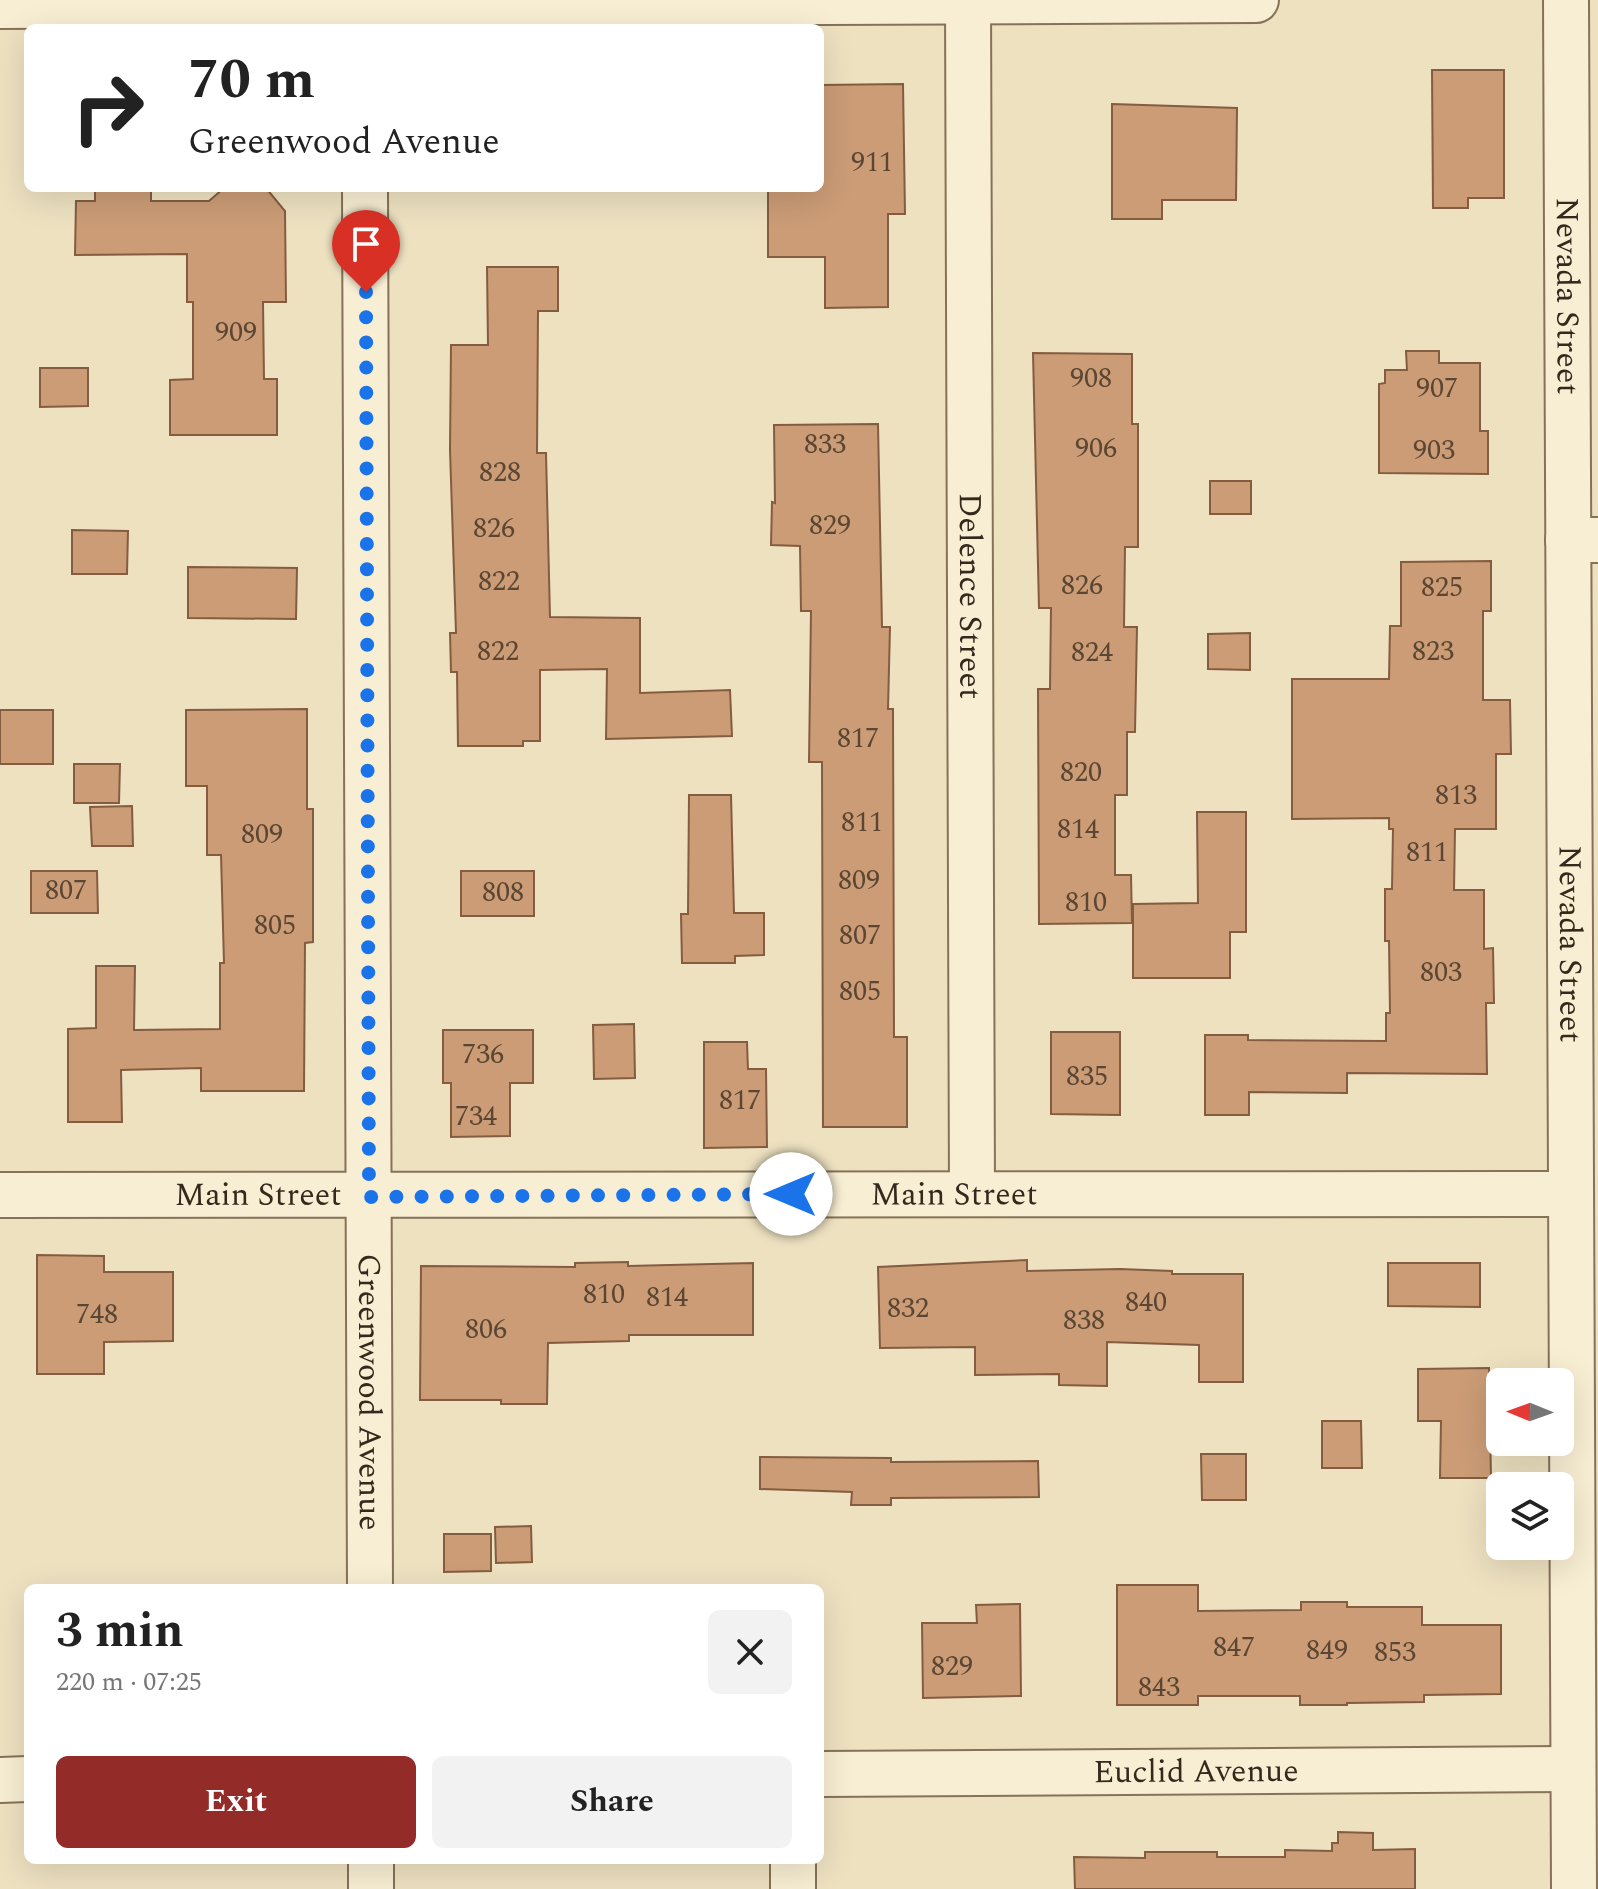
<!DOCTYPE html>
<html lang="en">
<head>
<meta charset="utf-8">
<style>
	body { margin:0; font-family:Spectral,serif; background:#f2f2f2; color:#222; height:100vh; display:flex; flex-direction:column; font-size:30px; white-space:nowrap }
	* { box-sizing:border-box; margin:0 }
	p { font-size:26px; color:#767676 }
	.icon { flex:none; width:44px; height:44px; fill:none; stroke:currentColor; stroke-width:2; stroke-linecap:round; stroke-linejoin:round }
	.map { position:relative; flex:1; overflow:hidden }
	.details { position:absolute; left:24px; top:1584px; width:800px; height:280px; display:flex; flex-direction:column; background:#fff; border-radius:12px; box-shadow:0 8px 32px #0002 }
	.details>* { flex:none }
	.hud { position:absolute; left:24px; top:24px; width:800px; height:168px; border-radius:12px; box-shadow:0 8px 32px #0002; background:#fff; color:#222; overflow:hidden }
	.needle { width:52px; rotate:271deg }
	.tools { position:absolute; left:1486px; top:1368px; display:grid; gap:16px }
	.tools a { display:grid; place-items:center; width:88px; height:88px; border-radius:12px; background:#fff; box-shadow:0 8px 32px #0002; font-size:40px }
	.pin { position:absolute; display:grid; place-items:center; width:68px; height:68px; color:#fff; margin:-82px -34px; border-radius:50% 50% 50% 0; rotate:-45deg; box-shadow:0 0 8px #0007 }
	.pin .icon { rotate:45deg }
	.me { position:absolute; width:88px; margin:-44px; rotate:270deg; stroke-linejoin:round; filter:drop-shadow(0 0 6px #0008) }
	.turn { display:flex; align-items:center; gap:28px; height:168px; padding:0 32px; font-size:36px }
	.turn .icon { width:104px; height:104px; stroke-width:2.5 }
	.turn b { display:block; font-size:56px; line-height:68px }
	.round { display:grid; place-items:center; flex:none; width:84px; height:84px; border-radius:12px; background:#f2f2f2 }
	.headline { display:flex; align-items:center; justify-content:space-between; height:136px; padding:0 32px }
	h1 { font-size:48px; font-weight:700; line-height:60px }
	.action { display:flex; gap:16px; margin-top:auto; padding:16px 32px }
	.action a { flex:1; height:92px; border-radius:12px; background:#932b29; color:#fff; font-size:32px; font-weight:700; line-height:92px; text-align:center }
	.action a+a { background:#f2f2f2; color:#222 }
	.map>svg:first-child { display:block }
</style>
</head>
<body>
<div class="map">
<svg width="1598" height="1889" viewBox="0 0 1598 1889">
	<rect width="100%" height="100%" fill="#ede1c0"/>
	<g fill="#cb9c76" stroke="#845c3f" stroke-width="2">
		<path d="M 1432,70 L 1504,70 L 1504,198 L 1468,198 L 1468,208 L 1433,208 Z"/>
		<path d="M 903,84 L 905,214 L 888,214 L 888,307 L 825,308 L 825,257 L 768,257 L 768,188 L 820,188 L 820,85 Z"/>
		<path d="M 1112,104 L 1237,108 L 1236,200 L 1162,200 L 1162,219 L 1112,219 Z"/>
		<path d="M 95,188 L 151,188 L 151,201 L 209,201 L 224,188 L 266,188 L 285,211 L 286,302 L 263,302 L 264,379 L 277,379 L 277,435 L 170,435 L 170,380 L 193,379 L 193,302 L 187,302 L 187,254 L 75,255 L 76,201 L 95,201 Z"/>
		<path d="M 487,267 L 558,267 L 558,311 L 538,311 L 537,453 L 546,453 L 550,617 L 640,618 L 640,693 L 730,690 L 732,736 L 606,739 L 607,669 L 540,670 L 540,741 L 523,741 L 523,746 L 458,746 L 457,672 L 451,672 L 450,633 L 456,633 L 450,450 L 451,345 L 488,345 Z"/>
		<path d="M 1406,351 L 1439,351 L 1439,363 L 1480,363 L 1480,431 L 1488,431 L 1488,474 L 1379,473 L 1379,384 L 1385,383 L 1385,370 L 1407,370 Z"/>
		<path d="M 1033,353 L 1132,354 L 1132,424 L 1138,424 L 1138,547 L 1125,547 L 1124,627 L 1137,627 L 1135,732 L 1127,732 L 1127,795 L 1115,795 L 1115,875 L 1131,875 L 1132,923 L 1039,924 L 1038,689 L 1050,689 L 1051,608 L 1039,608 Z"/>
		<path d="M 40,368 L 88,368 L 88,406 L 40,407 Z"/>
		<path d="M 878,424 L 882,627 L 890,627 L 888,709 L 893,709 L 894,1037 L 907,1037 L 907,1127 L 823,1127 L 822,762 L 809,762 L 811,611 L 801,611 L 800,546 L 771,545 L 772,502 L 775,503 L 774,425 Z"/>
		<rect x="1210" y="481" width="41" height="33"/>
		<path d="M 72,530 L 128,531 L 127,574 L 72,574 Z"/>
		<path d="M 1491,561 L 1491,611 L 1483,611 L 1483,700 L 1510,700 L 1511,754 L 1496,754 L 1496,829 L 1455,829 L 1454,890 L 1484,890 L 1484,949 L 1493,948 L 1494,1003 L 1486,1003 L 1487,1074 L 1347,1073 L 1347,1093 L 1249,1092 L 1249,1115 L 1205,1115 L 1205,1035 L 1248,1035 L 1248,1040 L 1386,1041 L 1386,1013 L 1390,1013 L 1389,941 L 1385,941 L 1385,889 L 1392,889 L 1393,829 L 1389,829 L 1389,818 L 1292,819 L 1292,679 L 1389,679 L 1390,626 L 1401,626 L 1401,562 Z"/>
		<path d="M 188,567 L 297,568 L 296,619 L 188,618 Z"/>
		<path d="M 1250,633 L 1250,670 L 1208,669 L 1208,634 Z"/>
		<path d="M 307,709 L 307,809 L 313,809 L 313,942 L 305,943 L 304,1091 L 201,1091 L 201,1068 L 121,1070 L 122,1122 L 68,1122 L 68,1029 L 96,1028 L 96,966 L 135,966 L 134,1030 L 220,1029 L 220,963 L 224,963 L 221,855 L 207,855 L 207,786 L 186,786 L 186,710 Z"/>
		<rect x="0" y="710" width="53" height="54"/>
		<path d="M 74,764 L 120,764 L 119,803 L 74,803 Z"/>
		<path d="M 689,795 L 731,795 L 734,913 L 764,913 L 764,955 L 735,956 L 735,963 L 682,963 L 681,914 L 688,914 Z"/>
		<path d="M 132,806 L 133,846 L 92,846 L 90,807 Z"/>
		<path d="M 1197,812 L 1246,812 L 1246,932 L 1230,932 L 1230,978 L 1133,978 L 1133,904 L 1198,903 Z"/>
		<path d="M 31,871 L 97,871 L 98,913 L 31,913 Z"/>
		<rect x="461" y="871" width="73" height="45"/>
		<path d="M 634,1024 L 635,1078 L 594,1079 L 593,1025 Z"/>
		<path d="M 443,1030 L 533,1030 L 533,1083 L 510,1083 L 510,1136 L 451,1137 L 451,1083 L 443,1083 Z"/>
		<path d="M 1051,1032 L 1120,1032 L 1120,1115 L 1051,1114 Z"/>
		<path d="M 704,1042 L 747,1042 L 748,1069 L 766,1069 L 767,1147 L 704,1148 Z"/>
		<path d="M 37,1255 L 104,1256 L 104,1272 L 173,1272 L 173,1341 L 104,1342 L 104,1374 L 37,1374 Z"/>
		<path d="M 1027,1260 L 1027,1271 L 1120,1269 L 1172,1271 L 1172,1274 L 1243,1274 L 1243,1382 L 1199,1382 L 1199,1345 L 1107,1342 L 1107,1386 L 1059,1385 L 1059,1374 L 975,1375 L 975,1347 L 880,1348 L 878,1267 Z"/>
		<path d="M 628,1262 L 628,1266 L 753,1263 L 753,1335 L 629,1335 L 629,1341 L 548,1343 L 547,1404 L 501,1404 L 501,1400 L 420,1400 L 421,1266 L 575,1267 L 575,1263 Z"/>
		<path d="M 1388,1263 L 1480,1263 L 1480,1307 L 1388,1306 Z"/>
		<path d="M 1489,1368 L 1491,1478 L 1440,1478 L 1441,1421 L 1418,1421 L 1418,1369 Z"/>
		<path d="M 1322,1421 L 1361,1421 L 1362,1468 L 1322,1468 Z"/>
		<path d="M 1201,1454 L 1246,1454 L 1246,1500 L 1202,1500 Z"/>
		<path d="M 760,1457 L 891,1458 L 891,1462 L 1038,1461 L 1039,1497 L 891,1498 L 891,1505 L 851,1505 L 852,1492 L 760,1489 Z"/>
		<path d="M 531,1526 L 532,1562 L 496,1563 L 495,1527 Z"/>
		<path d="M 444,1534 L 491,1534 L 491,1571 L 444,1572 Z"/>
		<path d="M 1117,1585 L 1198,1585 L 1198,1611 L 1301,1610 L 1301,1602 L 1347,1602 L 1347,1607 L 1422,1607 L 1422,1625 L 1501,1625 L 1501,1694 L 1424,1695 L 1424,1702 L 1347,1703 L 1347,1705 L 1300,1705 L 1300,1696 L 1198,1696 L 1198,1705 L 1117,1705 Z"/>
		<path d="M 1020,1604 L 1021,1696 L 923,1698 L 922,1623 L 977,1623 L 976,1605 Z"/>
		<path d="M 1338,1832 L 1373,1833 L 1373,1850 L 1415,1849 L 1415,1889 L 1075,1889 L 1074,1857 L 1145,1858 L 1145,1852 L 1217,1852 L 1217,1857 L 1285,1857 L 1285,1850 L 1332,1851 L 1332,1843 L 1338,1843 Z"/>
	</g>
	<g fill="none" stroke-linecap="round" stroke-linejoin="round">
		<defs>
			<g id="minor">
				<path id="s1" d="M 968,0 L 972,1193"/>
				<path id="s2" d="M 365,188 L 370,1588"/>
				<path d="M 1568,540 L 1598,540"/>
				<path id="s3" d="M 0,1195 L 1571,1194"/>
				<path id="s4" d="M 820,1774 L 1573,1769"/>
				<path d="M 0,1780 L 28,1779"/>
				<path d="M 371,1860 L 371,1889"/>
				<path d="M 793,1860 L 793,1889"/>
			</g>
			<g id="tertiary">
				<path id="s5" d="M 1566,0 L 1574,1889"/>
				<path d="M 0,6 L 1256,0"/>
			</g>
		</defs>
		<use href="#minor" stroke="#857258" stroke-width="48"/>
		<use href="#tertiary" stroke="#857258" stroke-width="48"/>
		<use href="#minor" stroke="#f8eed3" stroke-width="44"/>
		<use href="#tertiary" stroke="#f8eed3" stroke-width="44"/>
	</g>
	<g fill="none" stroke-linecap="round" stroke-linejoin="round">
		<path stroke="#1a73e8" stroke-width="14" stroke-dasharray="0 25.2" d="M 366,292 L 369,1197 L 791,1194"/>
	</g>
	<g text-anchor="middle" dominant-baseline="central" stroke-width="8" stroke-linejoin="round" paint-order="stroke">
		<g font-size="28" fill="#5a4633">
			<text x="872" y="162">911</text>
			<text x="236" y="332">909</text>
			<text x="1091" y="378">908</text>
			<text x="1437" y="388">907</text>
			<text x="825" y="444">833</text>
			<text x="1096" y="448">906</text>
			<text x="1434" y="450">903</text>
			<text x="500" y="472">828</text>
			<text x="830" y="525">829</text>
			<text x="494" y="528">826</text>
			<text x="499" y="581">822</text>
			<text x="1082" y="585">826</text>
			<text x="1442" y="587">825</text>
			<text x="498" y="651">822</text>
			<text x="1433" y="651">823</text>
			<text x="1092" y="652">824</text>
			<text x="858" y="738">817</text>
			<text x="1081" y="772">820</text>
			<text x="1456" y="795">813</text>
			<text x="862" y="822">811</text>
			<text x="1078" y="829">814</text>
			<text x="262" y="834">809</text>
			<text x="1427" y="852">811</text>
			<text x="859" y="880">809</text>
			<text x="66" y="890">807</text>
			<text x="503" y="892">808</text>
			<text x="1086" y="902">810</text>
			<text x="275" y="925">805</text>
			<text x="860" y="935">807</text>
			<text x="1441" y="972">803</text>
			<text x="860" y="991">805</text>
			<text x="483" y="1054">736</text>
			<text x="1087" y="1076">835</text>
			<text x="740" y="1100">817</text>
			<text x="476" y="1116">734</text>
			<text x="604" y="1294">810</text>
			<text x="667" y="1297">814</text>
			<text x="1146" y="1302">840</text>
			<text x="908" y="1308">832</text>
			<text x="97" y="1314">748</text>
			<text x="1084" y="1320">838</text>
			<text x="486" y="1329">806</text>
			<text x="1234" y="1647">847</text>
			<text x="1327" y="1650">849</text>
			<text x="1395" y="1652">853</text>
			<text x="952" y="1666">829</text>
			<text x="1159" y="1687">843</text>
		</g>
		<g font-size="32" fill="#35291d" stroke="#f4ebcf">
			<text stroke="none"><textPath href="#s5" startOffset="296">Nevada Street</textPath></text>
			<text stroke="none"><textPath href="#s1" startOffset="596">Delence Street</textPath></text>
			<text stroke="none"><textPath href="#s5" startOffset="944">Nevada Street</textPath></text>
			<text stroke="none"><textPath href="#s3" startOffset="954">Main Street</textPath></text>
			<text stroke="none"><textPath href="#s3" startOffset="258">Main Street</textPath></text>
			<text stroke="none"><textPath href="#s2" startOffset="1204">Greenwood Avenue</textPath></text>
			<text stroke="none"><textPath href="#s4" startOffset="376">Euclid Avenue</textPath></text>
		</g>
	</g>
</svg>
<div class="tools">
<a><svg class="needle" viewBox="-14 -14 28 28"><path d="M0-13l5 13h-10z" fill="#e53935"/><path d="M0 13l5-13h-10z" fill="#767676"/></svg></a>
<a><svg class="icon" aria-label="layers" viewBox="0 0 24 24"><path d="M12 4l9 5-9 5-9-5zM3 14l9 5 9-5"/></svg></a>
</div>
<div class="pin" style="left:366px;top:292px;background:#d93025"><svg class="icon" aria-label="arrive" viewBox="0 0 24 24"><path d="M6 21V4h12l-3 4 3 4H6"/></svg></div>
<svg class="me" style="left:791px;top:1194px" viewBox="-20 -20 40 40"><circle r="19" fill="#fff"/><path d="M0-13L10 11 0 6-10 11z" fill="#1a73e8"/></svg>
<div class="hud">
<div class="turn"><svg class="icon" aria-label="right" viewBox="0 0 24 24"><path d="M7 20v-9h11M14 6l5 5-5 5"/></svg><div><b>70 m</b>Greenwood Avenue</div></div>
</div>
<section class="details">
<div class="headline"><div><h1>3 min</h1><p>220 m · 07:25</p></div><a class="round"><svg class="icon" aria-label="close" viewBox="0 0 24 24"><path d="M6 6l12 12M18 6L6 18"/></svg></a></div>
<div class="action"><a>Exit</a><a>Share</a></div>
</section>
</div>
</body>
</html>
